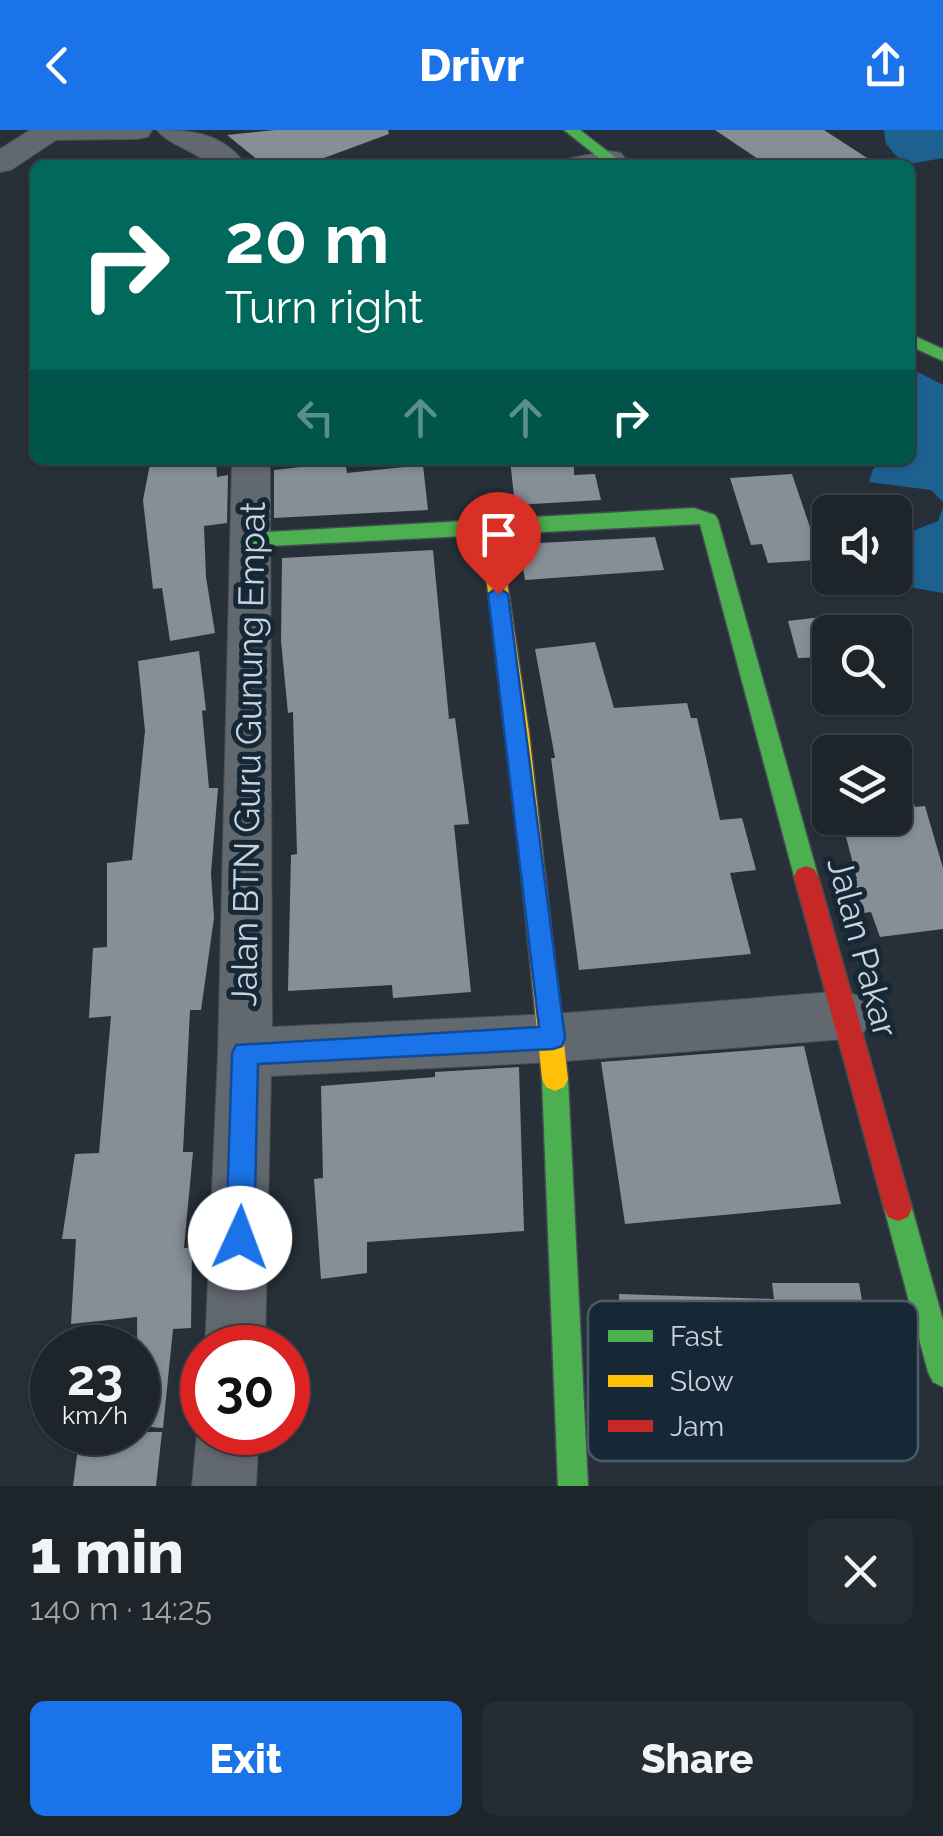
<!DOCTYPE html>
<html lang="en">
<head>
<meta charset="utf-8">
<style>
	body { margin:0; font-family:Raleway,sans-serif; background:#252c32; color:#f1f3f6; height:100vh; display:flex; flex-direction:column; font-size:38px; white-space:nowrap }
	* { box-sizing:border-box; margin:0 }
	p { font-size:32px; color:#a0a4a8 }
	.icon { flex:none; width:55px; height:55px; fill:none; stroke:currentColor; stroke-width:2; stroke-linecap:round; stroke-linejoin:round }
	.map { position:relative; height:1356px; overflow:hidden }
	.drawer { display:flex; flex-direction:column; background:#1d242a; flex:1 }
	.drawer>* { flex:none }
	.top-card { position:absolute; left:30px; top:30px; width:885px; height:305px; border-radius:15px; box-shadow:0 2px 8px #0004,0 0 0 2px #3b4147; background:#00695c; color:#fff; overflow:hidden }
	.fabs { position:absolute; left:812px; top:365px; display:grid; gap:20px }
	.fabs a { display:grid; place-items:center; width:100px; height:100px; border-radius:15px; background:#1d242a; box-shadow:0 2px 8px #0004,0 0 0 2px #3b4147; font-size:50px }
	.speed { position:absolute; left:30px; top:1195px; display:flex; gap:20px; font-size:50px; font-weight:700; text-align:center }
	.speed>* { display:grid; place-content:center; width:130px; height:130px; border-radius:50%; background:#1d242a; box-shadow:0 2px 8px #0004,0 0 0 2px #3b4147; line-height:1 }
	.speed small { font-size:25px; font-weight:400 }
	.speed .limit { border:15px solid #d22; background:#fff; color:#111 }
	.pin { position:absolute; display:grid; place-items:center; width:85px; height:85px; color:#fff; margin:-102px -42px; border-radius:50% 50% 50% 0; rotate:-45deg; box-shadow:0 0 10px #0007 }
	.pin .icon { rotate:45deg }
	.me { position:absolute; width:110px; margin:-55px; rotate:2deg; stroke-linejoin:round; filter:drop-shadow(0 0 8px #0008) }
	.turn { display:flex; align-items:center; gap:35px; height:210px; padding:0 30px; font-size:45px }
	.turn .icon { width:130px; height:130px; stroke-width:2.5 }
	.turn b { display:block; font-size:70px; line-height:85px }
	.lanes { display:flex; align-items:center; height:95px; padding:0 30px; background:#0003; justify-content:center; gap:50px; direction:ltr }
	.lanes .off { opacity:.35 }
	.round { display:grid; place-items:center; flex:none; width:105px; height:105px; border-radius:15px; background:#252c32 }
	.summary { display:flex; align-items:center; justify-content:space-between; height:170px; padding:0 30px }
	h1 { font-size:60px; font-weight:800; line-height:75px }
	.cta { display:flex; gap:20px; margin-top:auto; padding:20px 30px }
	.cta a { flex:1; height:115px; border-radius:15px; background:#1a73e8; color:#fff; font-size:40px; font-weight:800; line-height:115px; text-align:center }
	.cta a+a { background:#252c32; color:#f1f3f6 }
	header { display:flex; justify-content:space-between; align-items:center; height:130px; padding:0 30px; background:#1a73e8; color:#fff; font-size:45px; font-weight:800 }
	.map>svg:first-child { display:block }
</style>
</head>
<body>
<header><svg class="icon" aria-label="back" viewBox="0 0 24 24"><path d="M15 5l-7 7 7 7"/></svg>Drivr<svg class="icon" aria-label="share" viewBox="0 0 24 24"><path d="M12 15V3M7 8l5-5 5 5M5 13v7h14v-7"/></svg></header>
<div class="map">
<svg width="943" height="1356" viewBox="0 0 943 1356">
	<rect width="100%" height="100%" fill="#273038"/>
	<g fill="#1d6191">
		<path d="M 884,0 L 943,0 L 943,28 L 904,35 L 886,14 Z"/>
		<path d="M 910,238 L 943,255 L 943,372 L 931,360 L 869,352 L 873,339 L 883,330 L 910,330 Z"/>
		<path d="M 943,377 L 943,463 L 898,455 L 890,448 L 895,448 L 895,408 L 938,391 Z"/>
	</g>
	<g fill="#868e96">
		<path d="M 275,0 L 388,0 L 389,4 L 305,35 L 264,35 L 227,5 Z"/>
		<path d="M 715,0 L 824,0 L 878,35 L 767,35 Z"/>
		<path d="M 177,330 L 216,330 L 217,347 L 228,345 L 227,393 L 204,396 L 206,447 L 215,503 L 170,511 L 162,458 L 153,459 L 143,370 L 150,334 L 177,335 Z"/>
		<path d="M 510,330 L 574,330 L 574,345 L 595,344 L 601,370 L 515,375 Z"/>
		<path d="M 345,332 L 347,343 L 423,335 L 428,380 L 274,388 L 274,340 Z"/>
		<path d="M 792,344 L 815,412 L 811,412 L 817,430 L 768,433 L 762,414 L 751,415 L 730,348 Z"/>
		<path d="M 655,407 L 664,440 L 525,450 L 519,414 Z"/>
		<path d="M 433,420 L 449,589 L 455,588 L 469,694 L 454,695 L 471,862 L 393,868 L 392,855 L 288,861 L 291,725 L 297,724 L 293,582 L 288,583 L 281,511 L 282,428 Z"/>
		<path d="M 830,486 L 830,527 L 798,528 L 788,491 Z"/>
		<path d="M 595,512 L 614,578 L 687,573 L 691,588 L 697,588 L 720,690 L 742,688 L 756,740 L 730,743 L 751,824 L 579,840 L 551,628 L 555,628 L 535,519 Z"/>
		<path d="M 199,521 L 206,580 L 202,581 L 209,658 L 218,658 L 211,743 L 214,788 L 201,880 L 190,880 L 183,1022 L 193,1022 L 184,1118 L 192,1117 L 191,1198 L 173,1199 L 163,1298 L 138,1296 L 137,1187 L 71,1194 L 76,1109 L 62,1109 L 75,1024 L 99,1023 L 111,886 L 89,888 L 93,818 L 107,817 L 107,733 L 132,730 L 145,601 L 138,531 Z"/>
		<path d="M 827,612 L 900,612 L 915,677 L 925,676 L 943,738 L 943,799 L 880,807 L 871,782 L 850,785 L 840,751 L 857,749 L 841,688 L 895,688 L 895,622 L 830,622 L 830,628 Z"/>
		<path d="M 804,916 L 841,1074 L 625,1094 L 601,932 Z"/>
		<path d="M 519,937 L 524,1101 L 367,1112 L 367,1143 L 321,1149 L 314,1049 L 323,1048 L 321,956 L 435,947 L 435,942 Z"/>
		<path d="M 772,1153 L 859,1153 L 880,1277 L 768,1277 L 772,1317 L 623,1312 L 619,1164 L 774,1169 Z"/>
		<path d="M 80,1302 L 162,1302 L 156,1356 L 73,1356 Z"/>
	</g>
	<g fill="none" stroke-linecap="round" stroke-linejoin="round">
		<defs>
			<g id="street">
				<path d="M 30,0 L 152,0 L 148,7 L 137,9 L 56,10 L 11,40 L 0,42 L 0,19 Z"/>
				<path d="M 157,0 C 193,0 223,3 246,35 L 211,35 C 195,21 170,16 157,0 Z"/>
				<path d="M 610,21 L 621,23 L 626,30 L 622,35 L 565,35 L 570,28 Z"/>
				<path d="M 232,330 L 270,330 L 272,897 L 553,884 L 845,861 L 864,868 L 871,885 L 864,902 L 845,909 L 553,932 L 271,946 L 265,1218 L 205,1218 L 218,923 Z"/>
				<path d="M 202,1288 L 202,1302 L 259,1302 L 256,1356 L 192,1356 L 197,1302 Z"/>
			</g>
			<g id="fast">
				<path d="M 564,0 L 580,0 L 625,35 L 608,35 Z"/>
				<path d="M 910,204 L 943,219 L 943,231 L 910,216 Z"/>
				<path d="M 694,378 L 715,385 L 718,390 L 818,746 L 814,753 L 806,756 L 798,753 L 794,746 L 700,394 L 251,417 L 241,410 L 251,403 Z"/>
				<path d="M 555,937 L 564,941 L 568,949 L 588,1356 L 558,1356 L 542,949 L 546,941 Z"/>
				<path d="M 898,1065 L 908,1069 L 912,1078 L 943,1190 L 943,1257 L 933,1252 L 928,1242 L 884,1078 L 888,1069 Z"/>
			</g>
			<path id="slow" d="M 489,389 L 499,396 L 529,602 L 568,949 L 564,957 L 555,961 L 546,957 L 542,949 L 507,602 L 479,396 Z"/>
			<path id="jam" d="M 806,736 L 814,739 L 818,746 L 912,1078 L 908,1087 L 898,1091 L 888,1087 L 884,1078 L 794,746 L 798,739 Z"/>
		</defs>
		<use href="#street" stroke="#454c54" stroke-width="2"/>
		<use href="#fast" stroke="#454c54" stroke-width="3"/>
		<use href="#slow" stroke="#454c54" stroke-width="3"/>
		<use href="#jam" stroke="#454c54" stroke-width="3"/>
		<use href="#street" fill="#61686e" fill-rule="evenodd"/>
		<use href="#fast" fill="#4caf50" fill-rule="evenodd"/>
		<use href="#slow" fill="#ffc107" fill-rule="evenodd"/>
		<use href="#jam" fill="#c62828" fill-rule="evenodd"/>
	</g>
	<path fill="#1a73e8" stroke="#114b97" stroke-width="2.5" d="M 498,457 L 508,464 L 565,908 L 562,916 L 553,919 L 258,934 L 254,1108 L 250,1117 L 240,1121 L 230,1117 L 226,1108 L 232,923 L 236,915 L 539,897 L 488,464 Z"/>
	<g text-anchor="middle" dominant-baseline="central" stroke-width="10" stroke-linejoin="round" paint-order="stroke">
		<g font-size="35" fill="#c8d3dd" stroke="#162735">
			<text transform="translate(248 624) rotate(-89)">Jalan BTN Guru Gunung Empat</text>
			<text transform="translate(863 817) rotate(75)">Jalan Pakar</text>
		</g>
	</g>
	<rect x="588" y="1171" width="330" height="160" rx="15" fill="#162735" stroke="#4b5b67" stroke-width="2.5"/>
	<rect x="608" y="1200" width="45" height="12" fill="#4caf50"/>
	<rect x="608" y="1245" width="45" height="12" fill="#ffc107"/>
	<rect x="608" y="1290" width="45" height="12" fill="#c62828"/>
	<g font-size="28" fill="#c8d3dd">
		<text x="670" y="1216">Fast</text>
		<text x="670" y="1261">Slow</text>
		<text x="670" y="1306">Jam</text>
	</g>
</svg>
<div class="fabs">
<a><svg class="icon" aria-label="sound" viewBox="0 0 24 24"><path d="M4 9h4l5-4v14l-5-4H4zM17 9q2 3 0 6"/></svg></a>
<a><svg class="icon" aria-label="search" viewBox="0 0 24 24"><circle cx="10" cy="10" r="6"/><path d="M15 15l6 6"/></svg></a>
<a><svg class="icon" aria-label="layers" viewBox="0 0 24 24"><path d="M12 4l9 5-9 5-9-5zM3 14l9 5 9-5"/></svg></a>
</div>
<div class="speed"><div>23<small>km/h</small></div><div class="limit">30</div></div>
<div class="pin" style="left:498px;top:464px;background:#d93025"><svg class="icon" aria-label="arrive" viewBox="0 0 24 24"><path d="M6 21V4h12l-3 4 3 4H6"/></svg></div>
<svg class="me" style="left:240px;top:1108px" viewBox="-20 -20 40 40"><circle r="19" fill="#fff"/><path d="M0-13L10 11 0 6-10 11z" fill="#1a73e8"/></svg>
<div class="top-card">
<div class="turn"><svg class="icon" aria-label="right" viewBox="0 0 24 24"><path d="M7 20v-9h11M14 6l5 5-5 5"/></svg><div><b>20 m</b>Turn right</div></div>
<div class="lanes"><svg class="icon off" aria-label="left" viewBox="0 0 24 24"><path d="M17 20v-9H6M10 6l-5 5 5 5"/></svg><svg class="icon off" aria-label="ahead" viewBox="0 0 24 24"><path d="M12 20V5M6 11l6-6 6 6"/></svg><svg class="icon off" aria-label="ahead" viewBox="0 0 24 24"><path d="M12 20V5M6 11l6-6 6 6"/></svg><svg class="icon" aria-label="right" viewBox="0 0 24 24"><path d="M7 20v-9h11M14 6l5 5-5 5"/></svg></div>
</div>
</div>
<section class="drawer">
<div class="summary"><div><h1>1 min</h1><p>140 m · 14:25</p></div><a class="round"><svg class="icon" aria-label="close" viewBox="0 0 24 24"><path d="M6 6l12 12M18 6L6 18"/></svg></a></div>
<div class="cta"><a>Exit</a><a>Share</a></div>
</section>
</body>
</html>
